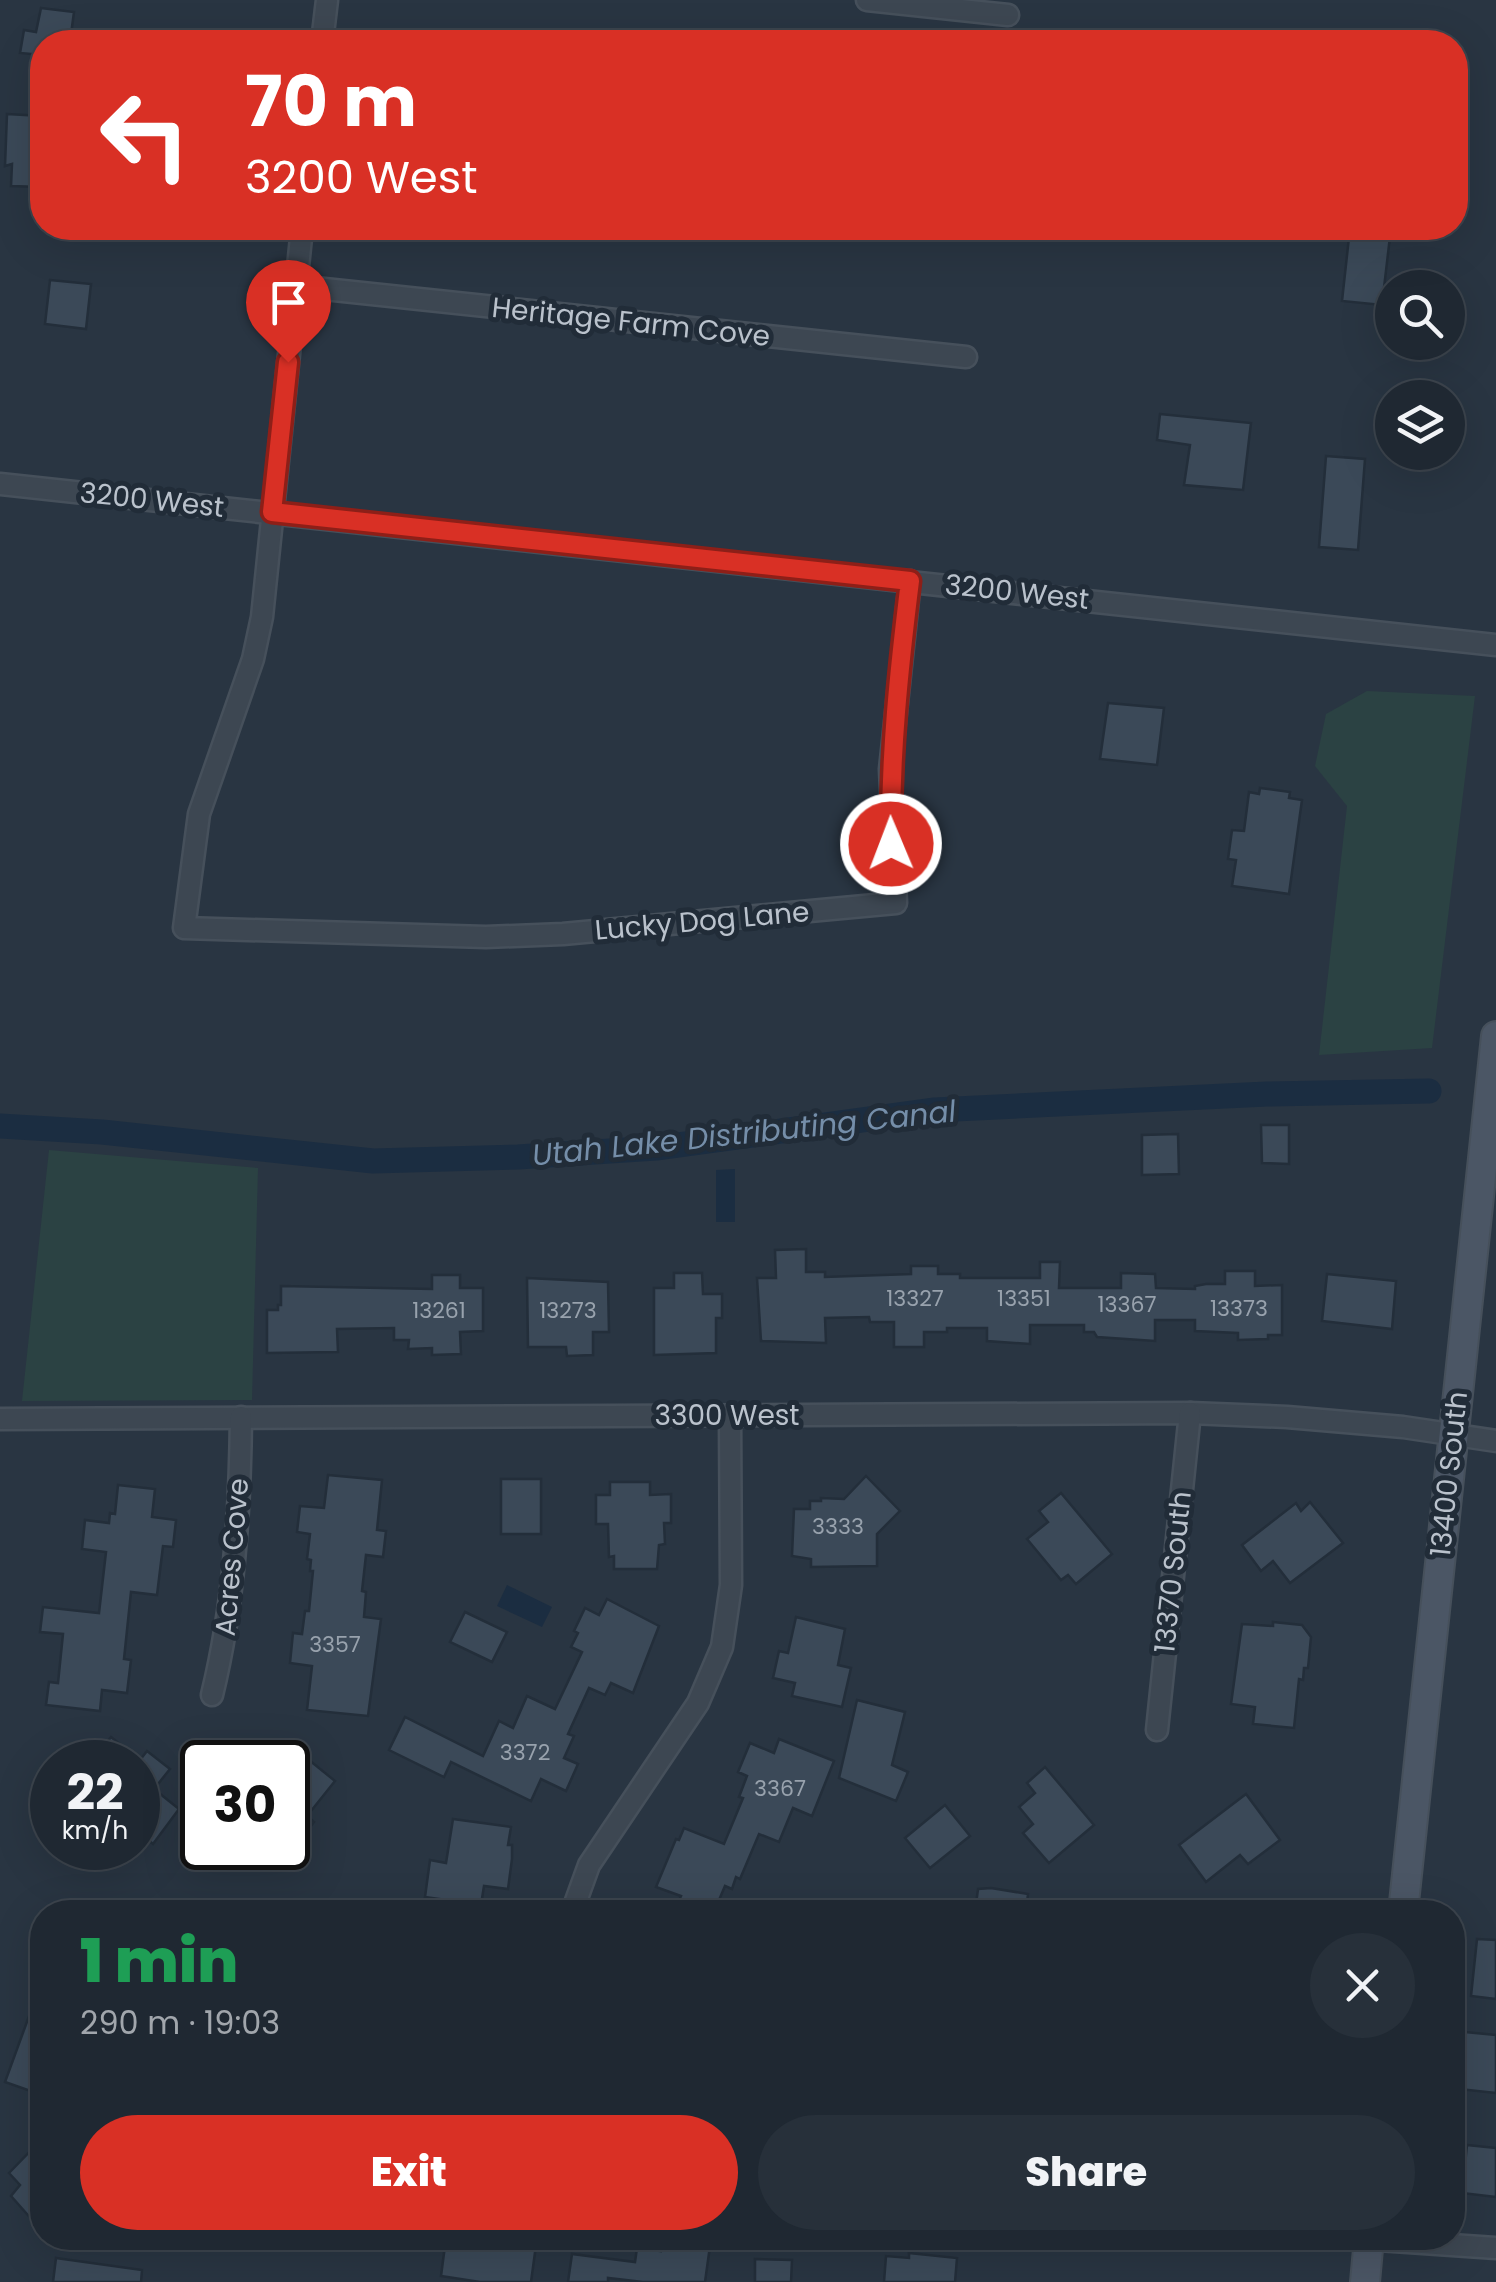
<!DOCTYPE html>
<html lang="en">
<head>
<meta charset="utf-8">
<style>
	body { margin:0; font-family:Poppins,sans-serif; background:#27303a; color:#f1f3f6; height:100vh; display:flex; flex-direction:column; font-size:38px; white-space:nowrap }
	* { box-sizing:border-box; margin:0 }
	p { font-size:32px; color:#a1a6ac }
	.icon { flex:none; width:55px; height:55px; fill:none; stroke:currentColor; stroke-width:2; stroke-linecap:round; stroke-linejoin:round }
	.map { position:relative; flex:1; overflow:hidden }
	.panel { position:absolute; left:30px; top:1900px; width:1435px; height:350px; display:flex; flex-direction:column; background:#1f2832; border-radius:40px; box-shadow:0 10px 40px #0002,0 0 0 2px #3c444d }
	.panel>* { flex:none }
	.guide { position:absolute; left:30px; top:30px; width:1438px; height:210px; border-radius:40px; box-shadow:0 10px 40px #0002,0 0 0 2px #3c444d; background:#d93025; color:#fff; overflow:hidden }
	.controls { position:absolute; left:1375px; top:270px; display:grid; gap:20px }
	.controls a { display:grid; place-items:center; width:90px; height:90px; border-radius:50%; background:#1f2832; box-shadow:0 10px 40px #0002,0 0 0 2px #3c444d; font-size:50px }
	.speed { position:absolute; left:30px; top:1740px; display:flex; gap:20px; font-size:50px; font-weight:700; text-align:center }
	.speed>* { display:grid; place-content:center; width:130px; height:130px; border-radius:50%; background:#1f2832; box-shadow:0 10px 40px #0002,0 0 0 2px #3c444d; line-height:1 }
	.speed small { font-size:25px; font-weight:400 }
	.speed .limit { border:5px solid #111; border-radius:15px; background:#fff; color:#111 }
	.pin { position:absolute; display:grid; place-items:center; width:85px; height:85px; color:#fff; margin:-102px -42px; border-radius:50% 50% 50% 0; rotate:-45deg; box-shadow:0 0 10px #0007 }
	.pin .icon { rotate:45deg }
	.me { position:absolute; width:110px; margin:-55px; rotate:359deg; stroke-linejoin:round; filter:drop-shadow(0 0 8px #0008) }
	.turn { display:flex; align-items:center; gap:35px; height:210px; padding:0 50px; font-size:45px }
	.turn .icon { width:130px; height:130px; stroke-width:2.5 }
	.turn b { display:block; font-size:70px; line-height:85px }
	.round { display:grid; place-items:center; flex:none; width:105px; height:105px; border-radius:52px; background:#27303a }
	.summary { display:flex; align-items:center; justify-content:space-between; height:170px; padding:0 50px }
	h1 { font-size:60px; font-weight:800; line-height:75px; color:#1e9e55 }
	.button { display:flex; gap:20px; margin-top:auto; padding:20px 50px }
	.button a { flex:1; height:115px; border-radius:60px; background:#d93025; color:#fff; font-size:40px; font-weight:800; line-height:115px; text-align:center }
	.button a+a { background:#27303a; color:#f1f3f6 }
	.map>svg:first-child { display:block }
</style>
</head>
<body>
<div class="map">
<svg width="1496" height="2282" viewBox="0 0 1496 2282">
	<rect width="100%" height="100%" fill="#293542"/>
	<g fill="#2b4243">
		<path d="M 1367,691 L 1475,696 L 1432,1048 L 1319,1055 L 1347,806 L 1315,766 L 1326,714 Z"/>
		<path d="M 49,1150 L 258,1168 L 252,1400 L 22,1401 Z"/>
	</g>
	<g fill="#1b2d41">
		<path d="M 735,1169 L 735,1222 L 716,1222 L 716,1170 Z"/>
		<path d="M 507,1585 L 552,1607 L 542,1627 L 497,1606 Z"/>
	</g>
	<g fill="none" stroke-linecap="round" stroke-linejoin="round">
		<path stroke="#1b2d41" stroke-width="25" d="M 0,1126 L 102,1132 L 373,1161 L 518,1157 L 656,1148 L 935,1110 L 1267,1094 L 1429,1091"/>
	</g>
	<g fill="#3b4958" stroke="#232e3a" stroke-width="2.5">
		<path d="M 41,8 L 74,12 L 70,42 L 42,42 L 42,55 L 20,53 L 24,30 L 36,32 Z"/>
		<path d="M 7,114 L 42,116 L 40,187 L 11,186 L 12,164 L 5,166 Z"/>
		<path d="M 1350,228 L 1391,228 L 1382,305 L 1342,301 Z"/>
		<path d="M 50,280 L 91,284 L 86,329 L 45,324 Z"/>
		<path d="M 1160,414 L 1251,423 L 1243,490 L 1184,485 L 1190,445 L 1157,440 Z"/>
		<path d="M 1326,456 L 1365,459 L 1358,550 L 1319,547 Z"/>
		<path d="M 1108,703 L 1164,708 L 1157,765 L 1100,759 Z"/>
		<path d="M 1260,788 L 1290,792 L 1289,798 L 1302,800 L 1289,894 L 1232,886 L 1236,860 L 1228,859 L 1232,830 L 1244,831 L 1249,792 L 1259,794 Z"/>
		<path d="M 1261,1125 L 1289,1125 L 1289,1164 L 1262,1163 Z"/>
		<path d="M 1178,1134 L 1179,1174 L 1142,1175 L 1142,1135 Z"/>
		<path d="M 806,1249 L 806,1272 L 825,1272 L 825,1277 L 911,1274 L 911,1266 L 938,1266 L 938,1274 L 960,1274 L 960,1278 L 1040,1278 L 1040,1262 L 1060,1262 L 1059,1288 L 1121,1288 L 1121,1273 L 1155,1274 L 1156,1288 L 1195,1289 L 1195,1286 L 1206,1284 L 1225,1284 L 1225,1271 L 1255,1271 L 1255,1286 L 1282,1285 L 1282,1335 L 1268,1335 L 1268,1339 L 1238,1340 L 1238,1333 L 1195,1331 L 1195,1320 L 1155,1320 L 1155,1341 L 1097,1337 L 1094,1332 L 1084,1332 L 1084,1325 L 1030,1325 L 1030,1344 L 987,1341 L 987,1328 L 947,1328 L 947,1332 L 924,1332 L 924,1347 L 894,1347 L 894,1322 L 870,1322 L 869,1317 L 825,1318 L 826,1343 L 761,1341 L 757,1278 L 776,1278 L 775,1250 Z"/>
		<path d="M 674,1273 L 702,1273 L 703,1294 L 722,1294 L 722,1318 L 716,1318 L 716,1353 L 654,1355 L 654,1288 L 674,1288 Z"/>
		<path d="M 1327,1274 L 1396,1281 L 1392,1329 L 1322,1321 Z"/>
		<path d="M 432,1275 L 460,1275 L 460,1288 L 483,1288 L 483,1331 L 460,1332 L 461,1354 L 432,1355 L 432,1348 L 408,1349 L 409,1340 L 394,1340 L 394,1328 L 337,1329 L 338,1352 L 267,1353 L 267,1310 L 278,1310 L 278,1305 L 281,1305 L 281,1286 L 432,1289 Z"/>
		<path d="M 527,1278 L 608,1282 L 609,1332 L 593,1332 L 593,1355 L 567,1356 L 566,1347 L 528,1347 Z"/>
		<path d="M 328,1475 L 382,1480 L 377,1530 L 386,1531 L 383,1557 L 366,1555 L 362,1591 L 366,1592 L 364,1617 L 381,1619 L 368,1716 L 307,1710 L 312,1666 L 290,1663 L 293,1633 L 302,1634 L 305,1611 L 309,1611 L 313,1571 L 310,1571 L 311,1560 L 307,1559 L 310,1534 L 297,1532 L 300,1506 L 324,1508 Z"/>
		<path d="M 866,1476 L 900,1511 L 877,1534 L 877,1566 L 811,1567 L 811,1559 L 792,1556 L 794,1509 L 810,1509 L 810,1501 L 821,1501 L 821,1498 L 844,1499 Z"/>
		<rect x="501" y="1479" width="40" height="55"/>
		<path d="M 610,1482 L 650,1482 L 650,1495 L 671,1494 L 671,1523 L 664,1523 L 665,1544 L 659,1545 L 657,1569 L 614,1569 L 614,1556 L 609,1557 L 608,1524 L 596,1524 L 596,1495 L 610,1495 Z"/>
		<path d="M 118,1485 L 155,1489 L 152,1517 L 176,1520 L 173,1547 L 163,1546 L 157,1595 L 131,1592 L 124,1659 L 131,1660 L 127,1693 L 102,1690 L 100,1711 L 46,1705 L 49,1682 L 58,1683 L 63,1634 L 40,1632 L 43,1607 L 99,1613 L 106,1552 L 82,1549 L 85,1520 L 109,1523 L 110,1513 L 115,1514 Z"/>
		<path d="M 1061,1493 L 1112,1554 L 1076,1584 L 1068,1575 L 1061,1580 L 1027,1539 L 1048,1522 L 1039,1511 Z"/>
		<path d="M 1310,1502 L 1343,1543 L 1290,1583 L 1273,1561 L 1261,1571 L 1242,1545 L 1296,1503 L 1301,1511 Z"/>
		<path d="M 607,1599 L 659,1626 L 633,1693 L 611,1683 L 605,1695 L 589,1688 L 568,1734 L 574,1736 L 564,1758 L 578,1764 L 566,1791 L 541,1779 L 531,1801 L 451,1762 L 444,1777 L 389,1750 L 405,1717 L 483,1756 L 499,1721 L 513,1728 L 527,1696 L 555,1709 L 582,1652 L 571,1647 L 578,1633 L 574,1631 L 585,1608 L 599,1615 Z"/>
		<path d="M 465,1612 L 507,1632 L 492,1662 L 450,1642 Z"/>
		<path d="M 796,1617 L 845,1629 L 838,1665 L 851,1668 L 842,1707 L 792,1696 L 795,1683 L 773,1678 L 779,1651 L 788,1653 Z"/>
		<path d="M 1273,1622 L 1302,1625 L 1311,1637 L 1308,1668 L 1304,1668 L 1303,1680 L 1299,1679 L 1294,1728 L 1253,1724 L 1255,1707 L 1231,1704 L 1242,1624 L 1273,1626 Z"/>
		<path d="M 857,1700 L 905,1712 L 892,1765 L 908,1772 L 896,1801 L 839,1778 Z"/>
		<path d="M 111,1737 L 140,1760 L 147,1751 L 170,1769 L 154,1789 L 179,1809 L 153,1844 L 138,1832 L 138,1762 L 91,1762 Z"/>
		<path d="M 779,1739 L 834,1761 L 812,1816 L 793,1808 L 779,1842 L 759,1834 L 740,1879 L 736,1877 L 732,1889 L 725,1886 L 714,1912 L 674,1912 L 681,1896 L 656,1887 L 676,1839 L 679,1840 L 684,1828 L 724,1844 L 743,1798 L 739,1797 L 747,1776 L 738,1772 L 750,1743 L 774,1753 Z"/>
		<path d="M 288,1743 L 335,1781 L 307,1816 L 314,1822 L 288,1856 Z"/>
		<path d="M 1045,1767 L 1094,1825 L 1049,1863 L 1023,1833 L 1033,1824 L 1019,1807 L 1035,1793 L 1027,1783 Z"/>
		<path d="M 1246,1794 L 1280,1840 L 1248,1864 L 1240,1855 L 1206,1882 L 1179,1845 Z"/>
		<path d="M 945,1805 L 970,1836 L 930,1868 L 905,1838 Z"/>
		<path d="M 453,1819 L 511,1827 L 508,1845 L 512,1845 L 512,1859 L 508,1889 L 484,1886 L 481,1905 L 425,1897 L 430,1860 L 446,1863 Z"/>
		<path d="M 991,1888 L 1028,1894 L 1026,1912 L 975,1912 L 978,1889 Z"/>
		<path d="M 1477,1939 L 1496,1940 L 1496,1999 L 1471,1996 Z"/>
		<path d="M 40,1986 L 42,2084 L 39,2094 L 5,2082 Z"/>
		<path d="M 1465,2032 L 1496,2035 L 1496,2093 L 1459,2089 Z"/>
		<path d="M 42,2139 L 42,2231 L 11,2196 L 20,2185 L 9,2173 Z"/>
		<path d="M 1467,2145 L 1496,2148 L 1496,2197 L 1462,2193 Z"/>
		<path d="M 446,2238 L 537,2238 L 531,2282 L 480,2282 L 441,2276 Z"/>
		<path d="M 663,2240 L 710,2246 L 705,2282 L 643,2282 L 608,2278 L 608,2282 L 568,2282 L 572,2254 L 635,2262 L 637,2248 L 661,2251 Z"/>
		<path d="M 909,2253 L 957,2258 L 955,2282 L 884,2282 L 886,2256 L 909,2258 Z"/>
		<path d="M 56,2258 L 142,2270 L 141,2282 L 53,2282 Z"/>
		<path d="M 755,2259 L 792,2260 L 791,2282 L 755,2282 Z"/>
	</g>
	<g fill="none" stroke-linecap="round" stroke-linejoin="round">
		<defs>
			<g id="street">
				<path d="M 867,0 L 1008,15"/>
				<path d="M 322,42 L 327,0"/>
				<path d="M 302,228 L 262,617 L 253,659 L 199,814 L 184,928 L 486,937 L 563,934 L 896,903 L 890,769 L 910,581"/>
				<path d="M 296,286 L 966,357"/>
				<path d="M 0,484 L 1496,645"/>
				<path d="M 0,1419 L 1190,1413 L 1287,1417 L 1403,1427 L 1496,1441"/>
				<path d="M 212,1695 C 234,1605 240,1510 241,1417"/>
				<path d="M 1157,1730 L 1190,1413"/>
				<path d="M 572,1912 L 589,1865 L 698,1703 L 722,1647 L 731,1585 L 730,1415"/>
				<path d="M 1349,2238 L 1496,2248"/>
			</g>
			<g id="secondary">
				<path d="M 1403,1912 L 1496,1036"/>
				<path d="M 1365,2282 L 1369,2238"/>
			</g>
		</defs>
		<use href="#street" stroke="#46505b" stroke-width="25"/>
		<use href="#secondary" stroke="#46505b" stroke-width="32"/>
		<use href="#street" stroke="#3d4752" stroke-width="20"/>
		<use href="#secondary" stroke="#4b5665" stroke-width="28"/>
	</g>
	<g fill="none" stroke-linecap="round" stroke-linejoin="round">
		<defs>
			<path id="route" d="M 288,362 L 272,512 L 910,581 C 899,669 890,755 891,844"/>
		</defs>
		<use href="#route" stroke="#8d1f18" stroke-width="25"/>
		<use href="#route" stroke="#d93025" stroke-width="18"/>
	</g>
	<g text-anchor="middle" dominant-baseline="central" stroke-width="10" stroke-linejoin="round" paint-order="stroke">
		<g font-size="22" fill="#98a2ad">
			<text x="915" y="1298">13327</text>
			<text x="1024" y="1298">13351</text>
			<text x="1127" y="1304">13367</text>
			<text x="1239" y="1308">13373</text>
			<text x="439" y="1310">13261</text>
			<text x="568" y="1310">13273</text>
			<text x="838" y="1526">3333</text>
			<text x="335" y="1644">3357</text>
			<text x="525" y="1752">3372</text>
			<text x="780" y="1788">3367</text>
		</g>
		<g font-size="28" fill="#bac2cc" stroke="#212c38">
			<text transform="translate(631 322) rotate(6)">Heritage Farm Cove</text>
			<text transform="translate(152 500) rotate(6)">3200 West</text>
			<text transform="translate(1017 592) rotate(6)">3200 West</text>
			<text transform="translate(702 921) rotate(-5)">Lucky Dog Lane</text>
			<text x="727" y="1415">3300 West</text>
			<text transform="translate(1449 1474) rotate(-84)">13400 South</text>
			<text transform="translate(232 1557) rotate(-85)">Acres Cove</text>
			<text transform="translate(1173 1572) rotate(-84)">13370 South</text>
		</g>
		<g font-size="30" font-style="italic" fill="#758ea9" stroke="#212c38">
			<text transform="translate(744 1133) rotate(-6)">Utah Lake Distributing Canal</text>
		</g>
	</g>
</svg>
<div class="controls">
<a><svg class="icon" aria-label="search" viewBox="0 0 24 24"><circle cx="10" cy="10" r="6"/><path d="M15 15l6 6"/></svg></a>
<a><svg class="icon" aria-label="layers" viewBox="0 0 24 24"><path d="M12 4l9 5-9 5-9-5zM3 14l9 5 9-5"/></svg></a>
</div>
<div class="speed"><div>22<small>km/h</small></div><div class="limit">30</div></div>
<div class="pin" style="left:288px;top:362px;background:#d93025"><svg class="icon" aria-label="arrive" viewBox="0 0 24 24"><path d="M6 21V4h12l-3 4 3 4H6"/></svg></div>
<svg class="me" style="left:891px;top:844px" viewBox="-20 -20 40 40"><circle r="17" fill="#d93025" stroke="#fff" stroke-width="3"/><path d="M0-11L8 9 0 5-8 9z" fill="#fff"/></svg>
<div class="guide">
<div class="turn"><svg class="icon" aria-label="left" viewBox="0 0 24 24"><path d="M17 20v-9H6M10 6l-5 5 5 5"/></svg><div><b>70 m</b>3200 West</div></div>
</div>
<section class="panel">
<div class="summary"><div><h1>1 min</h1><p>290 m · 19:03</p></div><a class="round"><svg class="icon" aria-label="close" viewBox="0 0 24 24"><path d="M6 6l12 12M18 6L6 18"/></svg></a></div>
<div class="button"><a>Exit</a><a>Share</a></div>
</section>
</div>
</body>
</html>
